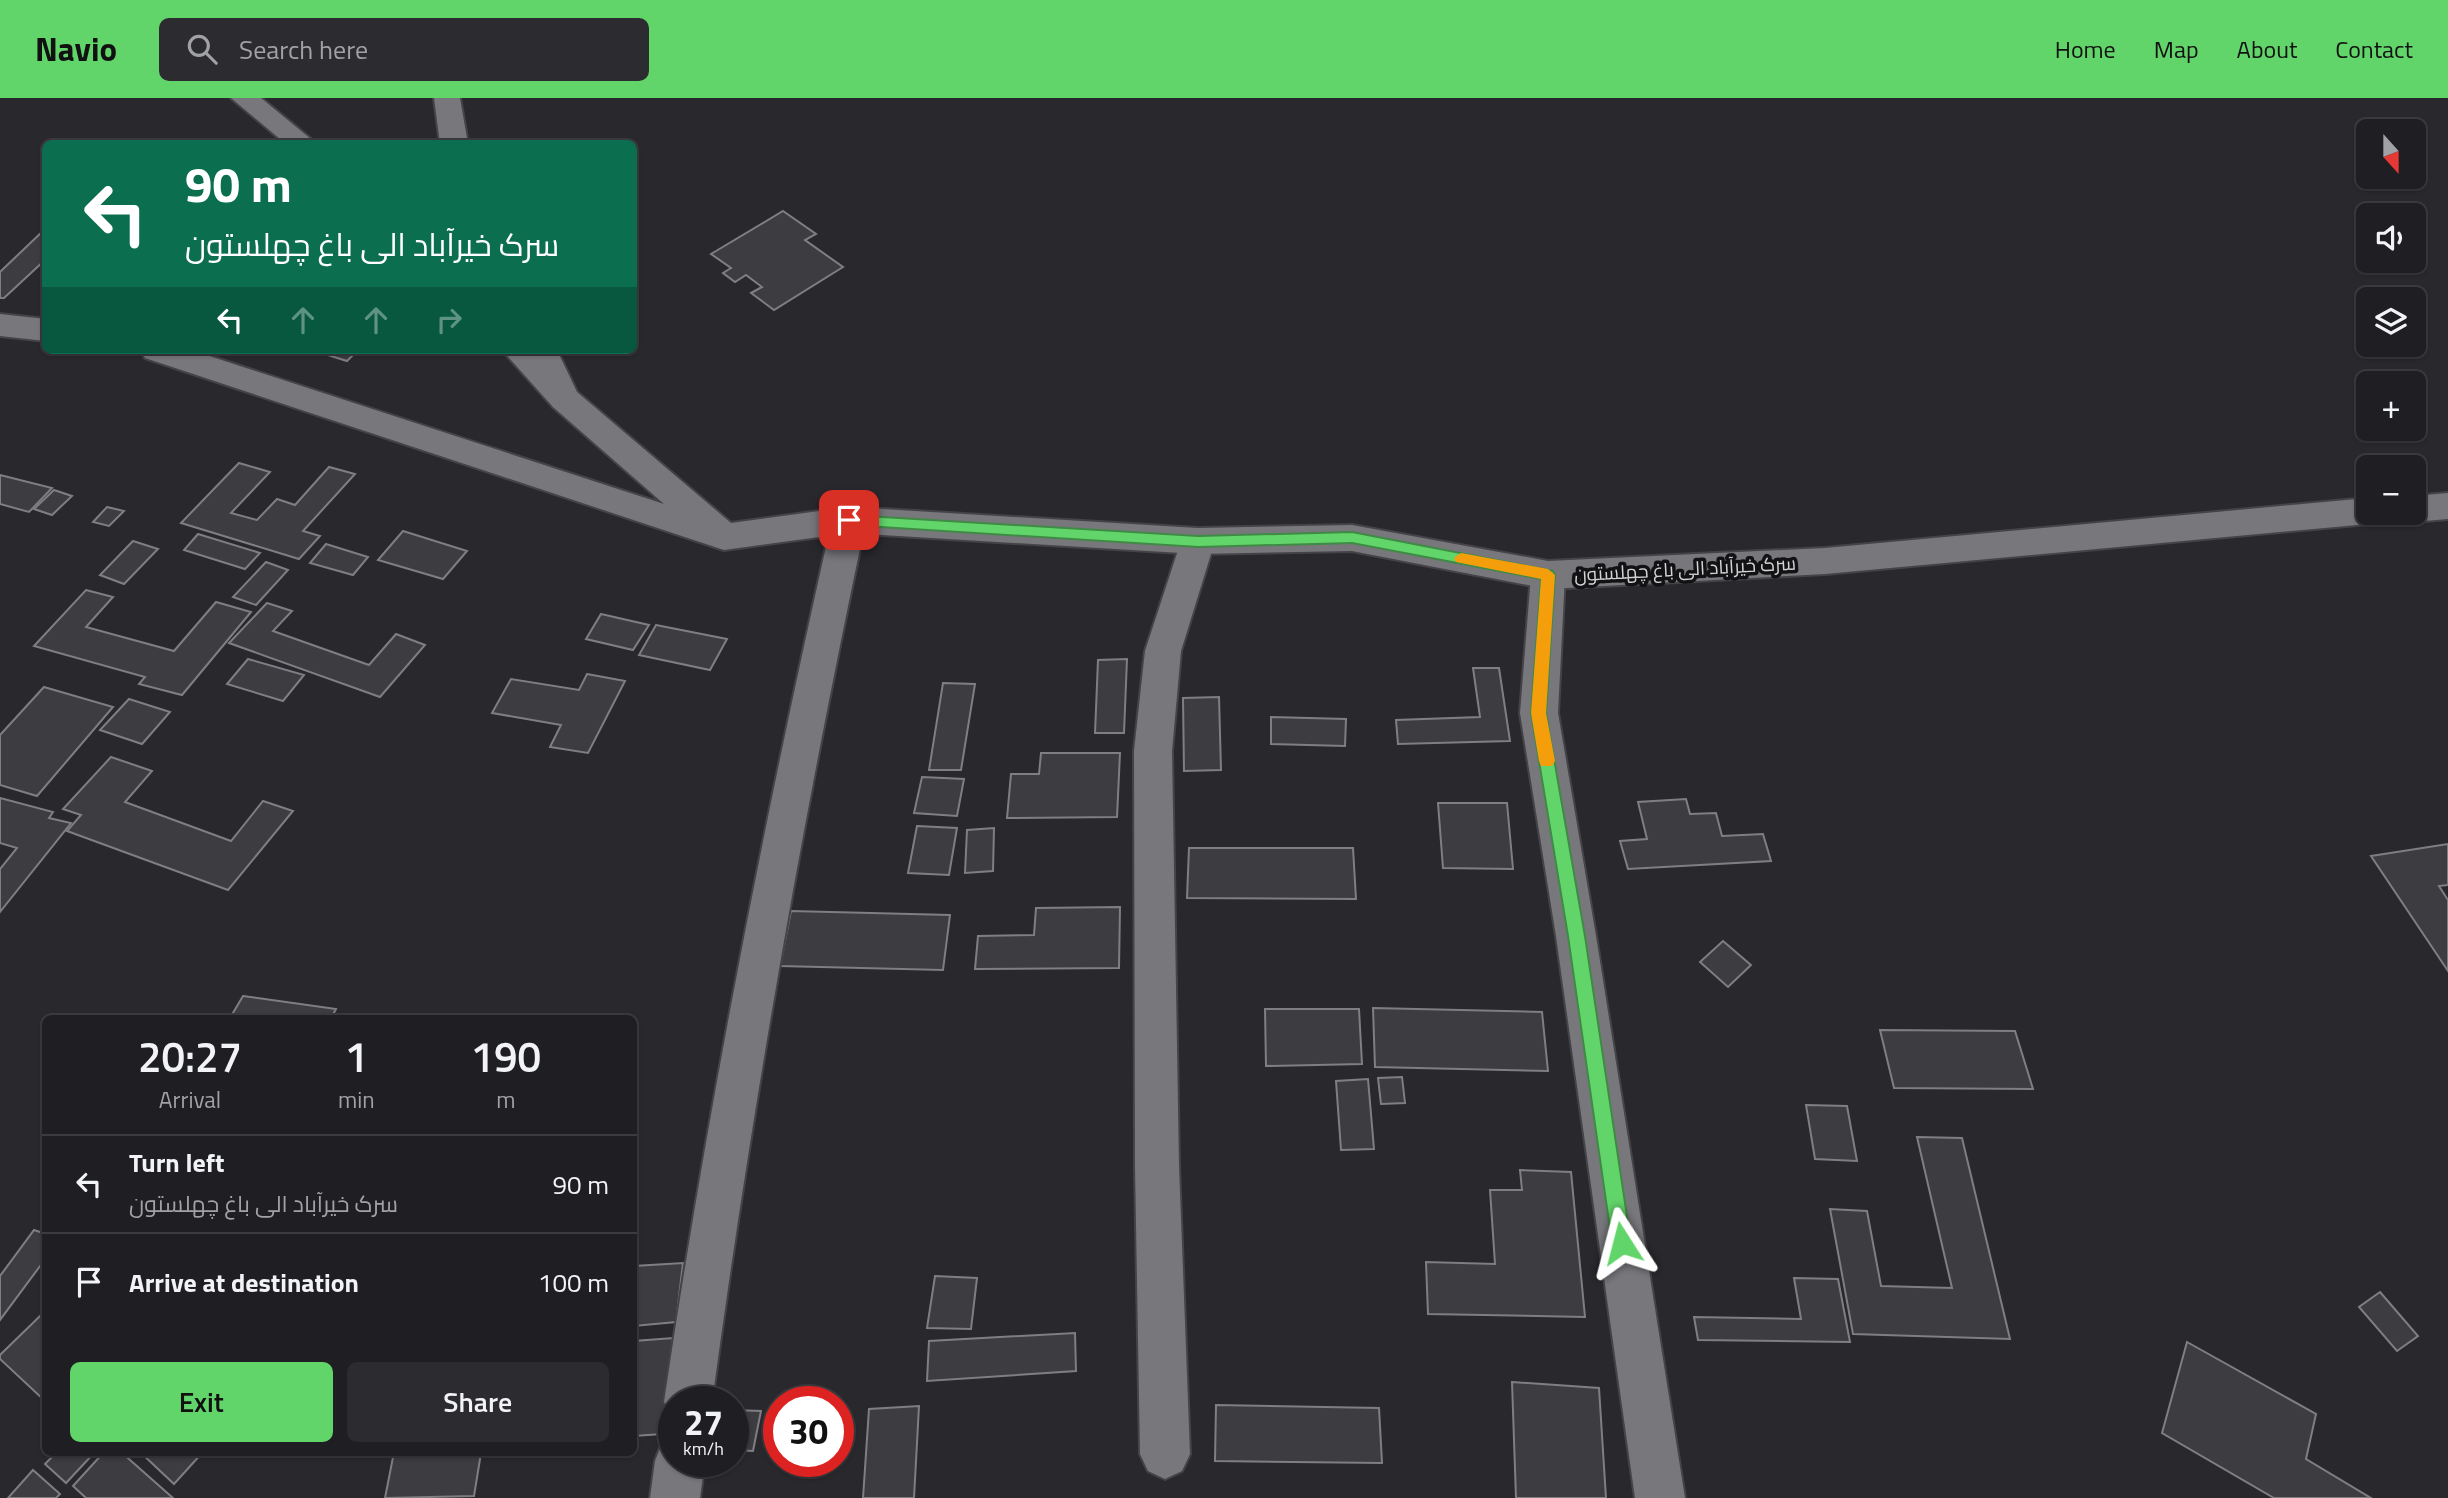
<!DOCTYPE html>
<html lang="en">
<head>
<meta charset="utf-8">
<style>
	body { margin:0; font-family:"Titillium Web",Cairo,sans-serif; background:#2c2b2f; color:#f1f3f6; height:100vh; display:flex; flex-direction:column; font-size:26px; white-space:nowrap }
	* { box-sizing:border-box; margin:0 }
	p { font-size:23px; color:#a1a2a5 }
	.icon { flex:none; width:38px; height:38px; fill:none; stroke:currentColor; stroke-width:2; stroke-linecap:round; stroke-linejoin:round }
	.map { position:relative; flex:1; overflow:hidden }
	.panel { position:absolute; left:42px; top:917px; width:595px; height:441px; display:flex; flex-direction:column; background:#1f1e22; border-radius:10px; box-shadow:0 2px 5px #0004,0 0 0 2px #3c3c40 }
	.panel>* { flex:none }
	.guide { position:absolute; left:42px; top:42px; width:595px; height:214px; border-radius:10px; box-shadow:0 2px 5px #0004,0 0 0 2px #3c3c40; background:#0b6e4f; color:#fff; overflow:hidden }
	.needle { width:46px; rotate:159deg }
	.buttons { position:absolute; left:2356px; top:21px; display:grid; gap:14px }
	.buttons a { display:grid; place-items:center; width:70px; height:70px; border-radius:10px; background:#1f1e22; box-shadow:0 2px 5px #0004,0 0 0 2px #3c3c40; font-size:35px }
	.speed { position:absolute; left:658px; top:1288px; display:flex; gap:14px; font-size:35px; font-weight:700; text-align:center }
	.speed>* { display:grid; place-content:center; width:91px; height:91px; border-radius:50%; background:#1f1e22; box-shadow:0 2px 5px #0004,0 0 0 2px #3c3c40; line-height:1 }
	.speed small { font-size:18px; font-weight:400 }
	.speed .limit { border:10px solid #d22; background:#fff; color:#111 }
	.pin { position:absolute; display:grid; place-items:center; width:60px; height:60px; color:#fff; margin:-30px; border-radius:14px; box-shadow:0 4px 10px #0006 }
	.me { position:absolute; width:77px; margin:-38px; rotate:351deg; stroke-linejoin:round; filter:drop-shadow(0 0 5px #0008) }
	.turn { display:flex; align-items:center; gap:24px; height:147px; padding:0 28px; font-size:32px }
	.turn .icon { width:91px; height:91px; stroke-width:2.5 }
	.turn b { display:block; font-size:49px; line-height:60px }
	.lanes { display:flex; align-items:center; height:66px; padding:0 28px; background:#0003; justify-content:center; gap:35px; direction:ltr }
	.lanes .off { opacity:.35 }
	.eta { display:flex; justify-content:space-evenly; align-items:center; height:119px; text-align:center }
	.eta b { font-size:42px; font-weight:600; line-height:49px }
	.button { display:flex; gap:14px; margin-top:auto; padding:14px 28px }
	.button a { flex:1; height:80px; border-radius:10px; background:#61d46a; color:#111; font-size:28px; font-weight:600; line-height:80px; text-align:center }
	.button a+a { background:#2c2b2f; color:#f1f3f6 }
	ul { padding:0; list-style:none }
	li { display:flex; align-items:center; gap:21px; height:98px; padding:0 28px; border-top:2px solid #3c3c40 }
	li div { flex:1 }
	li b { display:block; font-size:26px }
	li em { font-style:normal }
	header { display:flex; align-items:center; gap:42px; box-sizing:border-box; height:98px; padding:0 35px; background:#61d46a; color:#111 }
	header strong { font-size:33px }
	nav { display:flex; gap:38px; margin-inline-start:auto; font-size:24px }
	.search { width:490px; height:63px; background:#2c2b2f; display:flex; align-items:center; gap:18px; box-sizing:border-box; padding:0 24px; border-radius:10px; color:#a1a2a5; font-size:26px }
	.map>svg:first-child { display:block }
</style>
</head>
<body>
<header>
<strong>Navio</strong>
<div class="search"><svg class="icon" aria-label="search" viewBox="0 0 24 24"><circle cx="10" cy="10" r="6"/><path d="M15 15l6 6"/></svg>Search here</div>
<nav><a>Home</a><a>Map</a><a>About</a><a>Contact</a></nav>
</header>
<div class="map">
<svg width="2448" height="1400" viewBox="0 0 2448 1400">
	<rect width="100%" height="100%" fill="#29282d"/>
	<g fill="#3d3c41" stroke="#7f7e83" stroke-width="2">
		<path d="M 783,113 L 816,136 L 805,142 L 843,169 L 774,212 L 751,195 L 762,189 L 746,177 L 735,184 L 723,175 L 731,170 L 711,156 Z"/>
		<path d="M 45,131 L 46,161 L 4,200 L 0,200 L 0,174 Z"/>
		<path d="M 312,252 L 358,252 L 347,263 Z"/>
		<path d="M 239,365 L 270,374 L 231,415 L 257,422 L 277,401 L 295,407 L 329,369 L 355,376 L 303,433 L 320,438 L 299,461 L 181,425 Z"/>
		<path d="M 0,377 L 52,390 L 29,414 L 0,406 Z"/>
		<path d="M 54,392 L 72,398 L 52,417 L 34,411 Z"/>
		<path d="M 107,409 L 124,413 L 109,428 L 93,424 Z"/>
		<path d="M 403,433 L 467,453 L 443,481 L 378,462 Z"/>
		<path d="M 198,436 L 260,455 L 245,471 L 184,452 Z"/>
		<path d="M 133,443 L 158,451 L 124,486 L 100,477 Z"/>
		<path d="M 326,446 L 368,459 L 353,477 L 310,465 Z"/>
		<path d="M 266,464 L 288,472 L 256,507 L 233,499 Z"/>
		<path d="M 86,492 L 113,499 L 86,529 L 174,553 L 216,504 L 251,514 L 182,597 L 139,586 L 145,579 L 34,548 Z"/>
		<path d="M 267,505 L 292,513 L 273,533 L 369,567 L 396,536 L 425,547 L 380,599 L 229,545 Z"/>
		<path d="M 601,516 L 649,527 L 633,552 L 586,541 Z"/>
		<path d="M 656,527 L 727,541 L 710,572 L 639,557 Z"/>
		<path d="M 248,561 L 304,577 L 283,603 L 227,586 Z"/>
		<path d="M 1127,561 L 1124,635 L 1095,635 L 1098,562 Z"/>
		<path d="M 1473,570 L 1499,570 L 1510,643 L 1398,646 L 1396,622 L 1480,619 Z"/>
		<path d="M 587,576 L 625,583 L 588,655 L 550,649 L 561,627 L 492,615 L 511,581 L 579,592 Z"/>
		<path d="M 943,585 L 975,586 L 961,672 L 929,672 Z"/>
		<path d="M 44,589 L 113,609 L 37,698 L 0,687 L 0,637 Z"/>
		<path d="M 1219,599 L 1221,672 L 1184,673 L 1183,600 Z"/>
		<path d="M 129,601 L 170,614 L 142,646 L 100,632 Z"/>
		<path d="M 1271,619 L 1346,621 L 1345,648 L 1271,646 Z"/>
		<path d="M 1041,655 L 1120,655 L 1117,719 L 1007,720 L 1011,676 L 1039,676 Z"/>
		<path d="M 111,659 L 152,673 L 125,704 L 231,743 L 263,703 L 293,713 L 228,792 L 67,733 L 81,717 L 63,711 Z"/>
		<path d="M 922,679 L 964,681 L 957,718 L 914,715 Z"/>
		<path d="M 0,700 L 53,714 L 49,720 L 71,725 L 0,814 L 0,771 L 17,750 L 0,745 Z"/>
		<path d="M 1686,701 L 1690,716 L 1716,715 L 1722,738 L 1763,736 L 1771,763 L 1628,771 L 1620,743 L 1647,741 L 1638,704 Z"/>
		<path d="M 1438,705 L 1507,705 L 1513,771 L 1443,770 Z"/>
		<path d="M 917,728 L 957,730 L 949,777 L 908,775 Z"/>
		<path d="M 994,730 L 993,773 L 965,775 L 967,732 Z"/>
		<path d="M 2448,746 L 2448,787 L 2439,788 L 2448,802 L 2448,873 L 2371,758 Z"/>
		<path d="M 1189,750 L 1353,750 L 1356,801 L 1187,800 Z"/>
		<path d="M 1120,809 L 1119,870 L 975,871 L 978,838 L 1034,837 L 1036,810 Z"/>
		<path d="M 791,813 L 950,817 L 943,872 L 780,868 Z"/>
		<path d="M 1723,843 L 1751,867 L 1728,889 L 1700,864 Z"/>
		<path d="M 243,898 L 336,911 L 331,920 L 230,920 Z"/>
		<path d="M 1373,910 L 1542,914 L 1548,973 L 1375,969 Z"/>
		<path d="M 1265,911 L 1359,911 L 1362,966 L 1266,968 Z"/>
		<path d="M 1880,932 L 2015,933 L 2033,991 L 1894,990 Z"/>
		<path d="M 1402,979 L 1405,1005 L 1381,1006 L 1378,980 Z"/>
		<path d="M 1368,981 L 1374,1051 L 1341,1052 L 1336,983 Z"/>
		<path d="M 1806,1007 L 1847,1008 L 1857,1063 L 1815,1061 Z"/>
		<path d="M 1917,1039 L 1962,1040 L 2010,1241 L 1853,1236 L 1830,1111 L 1867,1113 L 1881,1188 L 1952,1190 Z"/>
		<path d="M 1520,1072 L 1571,1074 L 1585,1219 L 1428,1216 L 1426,1164 L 1495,1166 L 1490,1092 L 1522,1092 Z"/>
		<path d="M 34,1132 L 46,1136 L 46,1160 L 0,1222 L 0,1178 Z"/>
		<path d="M 683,1165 L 676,1224 L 634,1228 L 634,1168 Z"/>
		<path d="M 935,1178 L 977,1180 L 971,1231 L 927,1230 Z"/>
		<path d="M 1794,1180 L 1838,1181 L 1850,1244 L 1698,1242 L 1694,1219 L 1801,1221 Z"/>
		<path d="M 2380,1194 L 2418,1238 L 2397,1253 L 2359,1209 Z"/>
		<path d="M 41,1217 L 46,1221 L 46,1304 L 0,1261 L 0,1257 Z"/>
		<path d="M 1075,1235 L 1076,1273 L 927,1283 L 929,1243 Z"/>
		<path d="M 673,1240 L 662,1336 L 634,1338 L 634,1243 Z"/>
		<path d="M 2187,1244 L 2316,1316 L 2306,1361 L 2371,1400 L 2274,1400 L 2162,1335 Z"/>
		<path d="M 1512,1284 L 1599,1290 L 1606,1400 L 1516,1400 Z"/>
		<path d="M 1216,1307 L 1379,1310 L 1382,1365 L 1215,1363 Z"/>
		<path d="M 919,1308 L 914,1400 L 863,1400 L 869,1311 Z"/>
		<path d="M 733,1312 L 761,1313 L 753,1353 L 733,1352 Z"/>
		<path d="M 57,1354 L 95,1354 L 66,1385 L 45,1366 Z"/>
		<path d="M 104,1354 L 121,1354 L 173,1400 L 86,1400 L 73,1388 Z"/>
		<path d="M 140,1354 L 203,1354 L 174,1386 Z"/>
		<path d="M 394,1354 L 488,1354 L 481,1355 L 474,1398 L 385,1400 Z"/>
		<path d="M 33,1372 L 60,1396 L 56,1400 L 8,1400 Z"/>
	</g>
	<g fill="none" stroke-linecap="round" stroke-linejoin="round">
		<defs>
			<g id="minor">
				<path d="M 231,0 L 261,0 L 317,46 L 286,46 Z"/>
				<path d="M 502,252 L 536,252 L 575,293 L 580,301 L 575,309 L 564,312 L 553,309 Z"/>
				<path d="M 849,409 L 861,413 L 866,422 C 804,714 752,1008 712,1304 L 674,1304 L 674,1322 L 664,1304 C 708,1008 766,714 832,422 L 837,413 Z"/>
				<path d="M 1198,430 L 1210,434 L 1215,443 L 1181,553 L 1172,653 L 1179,1068 L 1190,1356 L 1182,1373 L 1165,1381 L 1148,1373 L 1140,1356 L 1135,1068 L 1134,653 L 1145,553 L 1181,443 L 1186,434 Z"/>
				<path d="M 1548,463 L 1560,467 L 1565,477 L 1558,615 L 1596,838 L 1685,1400 L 1635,1400 L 1556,838 L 1520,615 L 1531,477 L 1536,467 Z"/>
				<path d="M 674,1341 L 674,1363 L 705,1363 L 700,1400 L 650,1400 L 655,1363 L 662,1345 Z"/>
			</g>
			<g id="tertiary">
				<path d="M 434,0 L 460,0 L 468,46 L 440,46 Z"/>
				<path d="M 0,216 L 46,221 L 46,243 L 0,238 Z"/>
				<path d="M 140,252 L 191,252 L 664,406 L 553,309 L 525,252 L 557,252 L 577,294 L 731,425 L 849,409 L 1198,430 L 1352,427 L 1548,463 L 1825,450 L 2368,400 L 2368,415 L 2384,415 L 2380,422 L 2368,426 L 1825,476 L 1548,491 L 1352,453 L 1198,456 L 849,435 L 724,452 L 145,260 Z"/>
				<path d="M 2448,395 L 2448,421 L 2413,424 L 2401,420 L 2398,415 L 2413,415 L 2413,398 Z"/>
			</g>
		</defs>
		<use href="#minor" stroke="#444347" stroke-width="4"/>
		<use href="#tertiary" stroke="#444347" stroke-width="4"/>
		<use href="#minor" fill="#78777c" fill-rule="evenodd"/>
		<use href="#tertiary" fill="#78777c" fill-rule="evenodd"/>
	</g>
	<path fill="#61d46a" stroke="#3f8a45" stroke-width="2" d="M 849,417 L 1198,438 L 1352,434 L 1553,473 L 1555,477 L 1546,615 L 1585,838 L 1631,1145 L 1628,1152 L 1622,1155 L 1615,1152 L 1612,1145 L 1568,838 L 1531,615 L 1541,481 L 1352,445 L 1198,449 L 849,427 L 842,422 Z"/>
	<path fill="#f59e0b" d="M 1461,455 L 1548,471 L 1555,477 L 1546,615 L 1555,663 L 1552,668 L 1541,668 L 1539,663 L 1531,615 L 1541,481 L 1456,464 L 1454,460 Z"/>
	<g text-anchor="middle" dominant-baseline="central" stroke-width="7" stroke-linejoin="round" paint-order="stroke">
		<g font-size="19" fill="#d3d2d5" stroke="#121113">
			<text transform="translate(1685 470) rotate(-3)">سرک خیرآباد الی باغ چهلستون</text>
		</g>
	</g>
</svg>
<div class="buttons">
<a><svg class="needle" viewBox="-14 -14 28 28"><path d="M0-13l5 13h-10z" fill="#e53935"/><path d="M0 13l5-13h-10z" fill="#a1a2a5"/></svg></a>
<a><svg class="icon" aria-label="sound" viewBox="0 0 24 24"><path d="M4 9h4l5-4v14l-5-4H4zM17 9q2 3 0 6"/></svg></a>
<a><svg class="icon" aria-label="layers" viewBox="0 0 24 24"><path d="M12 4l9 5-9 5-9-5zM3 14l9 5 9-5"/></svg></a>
<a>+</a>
<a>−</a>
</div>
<div class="speed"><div>27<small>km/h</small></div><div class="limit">30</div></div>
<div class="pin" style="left:849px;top:422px;background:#d93025"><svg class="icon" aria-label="arrive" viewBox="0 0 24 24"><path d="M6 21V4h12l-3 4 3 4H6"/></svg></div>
<svg class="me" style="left:1622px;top:1145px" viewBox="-20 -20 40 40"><path d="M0-17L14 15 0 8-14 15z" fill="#61d46a" stroke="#fff" stroke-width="4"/></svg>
<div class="guide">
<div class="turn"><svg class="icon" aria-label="left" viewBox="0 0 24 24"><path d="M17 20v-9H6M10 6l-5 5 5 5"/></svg><div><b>90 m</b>سرک خیرآباد الی باغ چهلستون</div></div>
<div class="lanes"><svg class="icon" aria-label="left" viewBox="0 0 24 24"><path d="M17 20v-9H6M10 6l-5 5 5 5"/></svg><svg class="icon off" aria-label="ahead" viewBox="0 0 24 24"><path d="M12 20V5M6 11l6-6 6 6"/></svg><svg class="icon off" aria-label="ahead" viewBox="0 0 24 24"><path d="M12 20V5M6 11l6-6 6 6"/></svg><svg class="icon off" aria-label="right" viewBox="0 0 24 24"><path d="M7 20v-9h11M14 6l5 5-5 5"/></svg></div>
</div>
<section class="panel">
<div class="eta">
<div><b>20:27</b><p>Arrival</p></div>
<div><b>1</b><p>min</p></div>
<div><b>190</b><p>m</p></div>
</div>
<ul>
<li><svg class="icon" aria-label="left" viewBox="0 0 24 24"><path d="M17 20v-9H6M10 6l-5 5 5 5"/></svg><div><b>Turn left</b><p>سرک خیرآباد الی باغ چهلستون</p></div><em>90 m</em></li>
<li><svg class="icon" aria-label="arrive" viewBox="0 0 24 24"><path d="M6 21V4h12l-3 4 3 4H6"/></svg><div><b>Arrive at destination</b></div><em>100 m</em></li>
</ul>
<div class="button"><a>Exit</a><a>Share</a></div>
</section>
</div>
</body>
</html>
